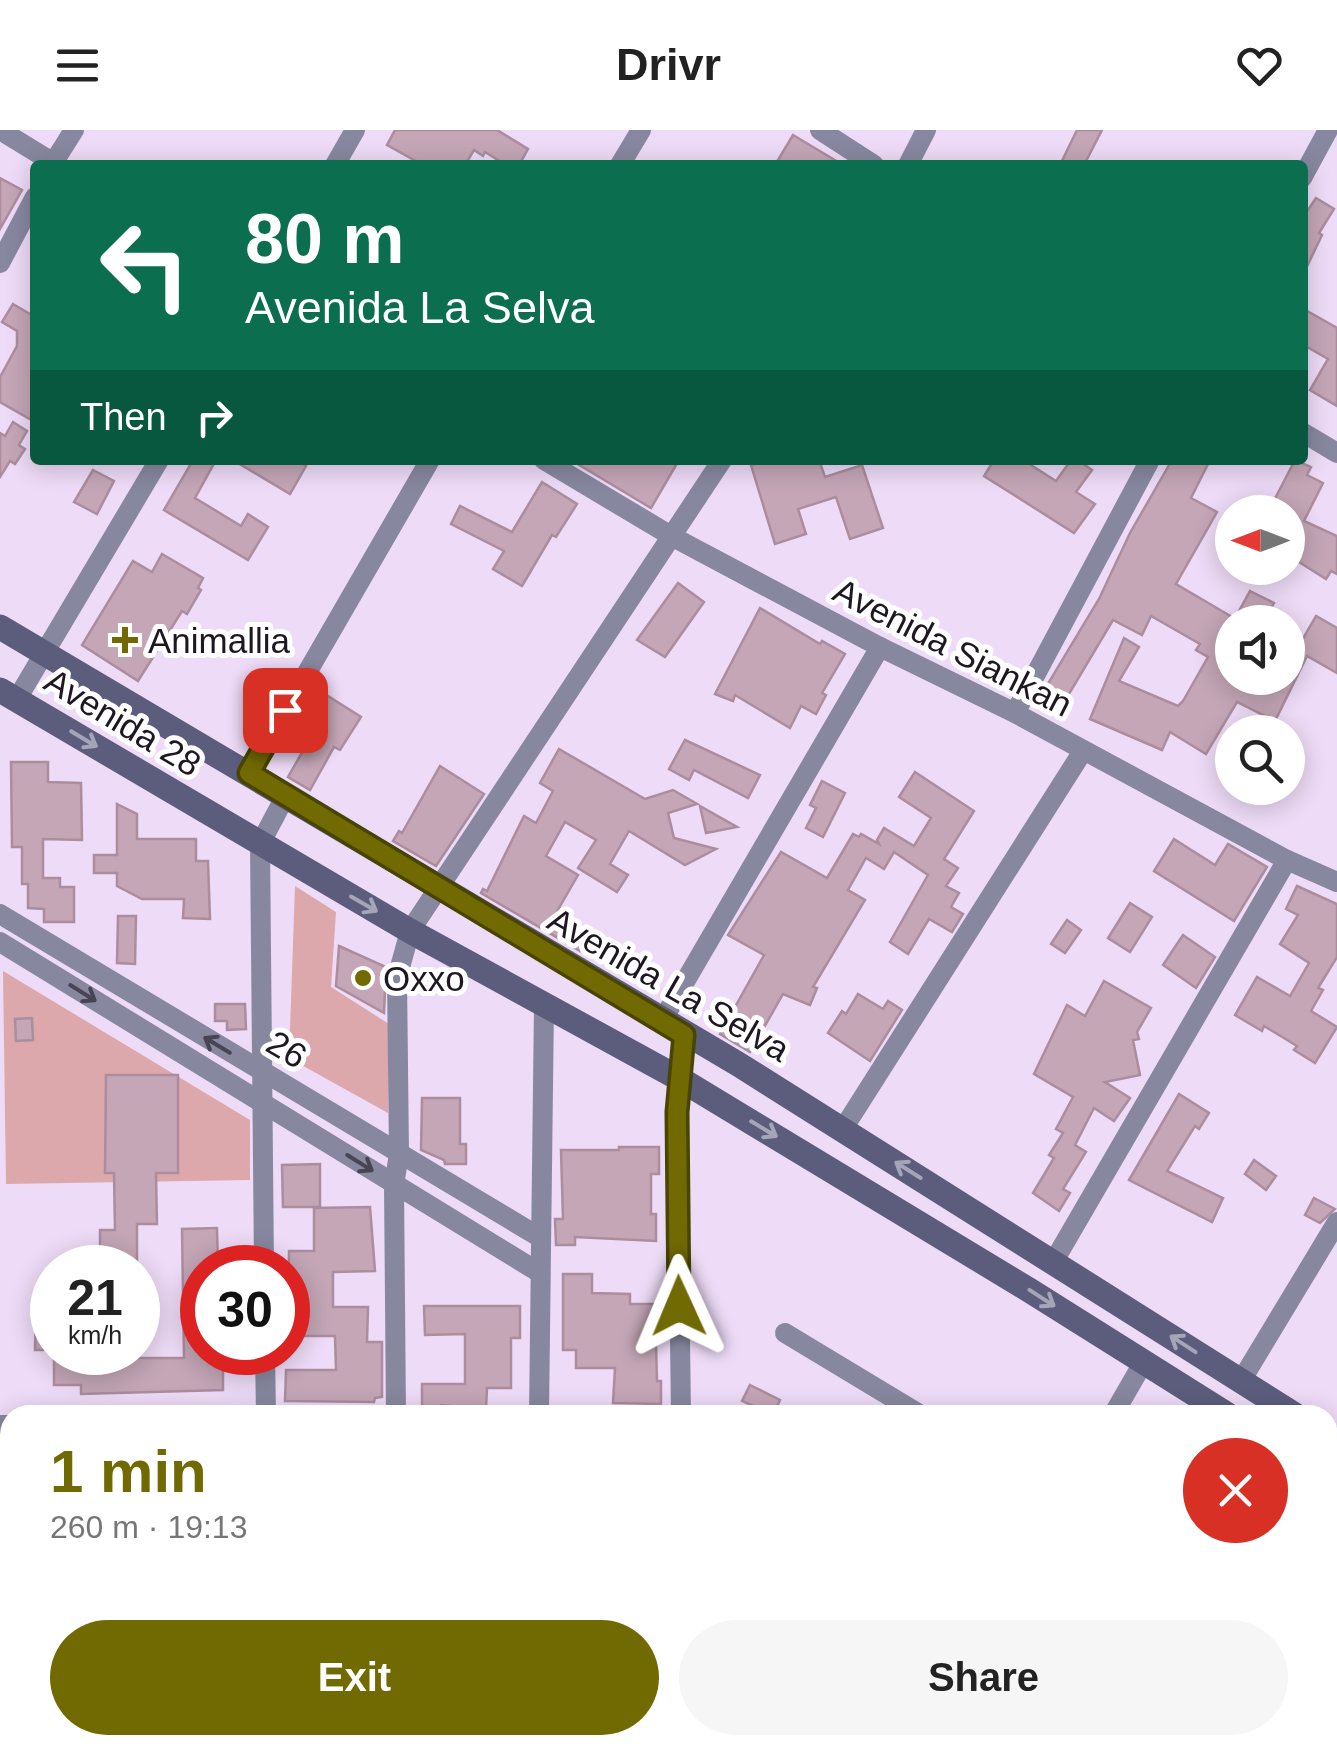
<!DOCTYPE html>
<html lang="en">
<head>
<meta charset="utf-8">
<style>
	body { margin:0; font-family:Arial,sans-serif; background:#f6f6f6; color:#222; height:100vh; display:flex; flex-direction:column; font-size:38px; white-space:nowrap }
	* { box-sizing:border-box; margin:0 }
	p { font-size:32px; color:#767676 }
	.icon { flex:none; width:55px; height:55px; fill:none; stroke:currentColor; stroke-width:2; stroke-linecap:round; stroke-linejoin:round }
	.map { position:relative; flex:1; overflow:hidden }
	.details { position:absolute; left:0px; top:1275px; width:1338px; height:350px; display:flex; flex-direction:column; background:#fff; border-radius:30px 30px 0 0; box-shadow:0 5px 25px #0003 }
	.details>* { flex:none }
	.hud { position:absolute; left:30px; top:30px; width:1278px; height:305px; border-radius:10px; box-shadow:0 5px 25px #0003; background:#0b6e4f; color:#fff; overflow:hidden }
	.needle { width:65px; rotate:270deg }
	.buttons { position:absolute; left:1215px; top:365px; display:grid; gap:20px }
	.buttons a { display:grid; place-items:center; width:90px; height:90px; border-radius:50%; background:#fff; box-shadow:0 5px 25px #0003; font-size:50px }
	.speed { position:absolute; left:30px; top:1115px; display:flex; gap:20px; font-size:50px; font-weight:700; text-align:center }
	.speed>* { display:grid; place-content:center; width:130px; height:130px; border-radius:50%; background:#fff; box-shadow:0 5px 25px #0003; line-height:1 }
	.speed small { font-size:25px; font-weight:400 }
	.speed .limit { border:15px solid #d22; background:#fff; color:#111 }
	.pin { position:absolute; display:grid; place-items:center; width:85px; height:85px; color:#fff; margin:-42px; border-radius:20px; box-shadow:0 5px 15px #0006 }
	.me { position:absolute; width:110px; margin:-55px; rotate:359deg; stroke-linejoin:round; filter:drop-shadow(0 0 8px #0008) }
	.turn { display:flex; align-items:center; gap:35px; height:210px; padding:0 50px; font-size:45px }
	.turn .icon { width:130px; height:130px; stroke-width:2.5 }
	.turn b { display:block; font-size:70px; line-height:85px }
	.then { display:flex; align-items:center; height:95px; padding:0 50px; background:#0003; gap:20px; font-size:38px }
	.round { display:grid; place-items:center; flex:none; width:105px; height:105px; border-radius:52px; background:#f6f6f6 }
	.summary { display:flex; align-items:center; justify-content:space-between; height:170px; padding:0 50px }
	h1 { font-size:60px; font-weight:700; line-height:75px; color:#716a02 }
	.action { display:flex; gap:20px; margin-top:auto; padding:20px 50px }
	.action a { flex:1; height:115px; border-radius:60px; background:#716a02; color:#fff; font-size:40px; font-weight:700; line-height:115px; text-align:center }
	.action a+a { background:#f6f6f6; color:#222 }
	header { display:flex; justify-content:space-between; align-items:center; height:130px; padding:0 50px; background:#fff; font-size:45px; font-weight:700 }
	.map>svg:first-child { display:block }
</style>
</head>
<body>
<header><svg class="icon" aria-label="menu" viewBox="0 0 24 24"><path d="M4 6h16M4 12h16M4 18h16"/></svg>Drivr<svg class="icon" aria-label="heart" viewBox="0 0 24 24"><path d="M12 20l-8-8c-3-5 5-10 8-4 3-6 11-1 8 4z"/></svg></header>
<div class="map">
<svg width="1337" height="1625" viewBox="0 0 1337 1625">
	<rect width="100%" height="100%" fill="#eedbf7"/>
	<g fill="#dca8ab">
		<path d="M 295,756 L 336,782 L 331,857 L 389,894 L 388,983 L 289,928 Z"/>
		<path d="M 3,841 L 250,990 L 250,1050 L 6,1054 Z"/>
	</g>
	<g fill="#c4a6b6" stroke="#ab8d9e" stroke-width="2.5">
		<path d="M 395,0 L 497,0 L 528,19 L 519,35 L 506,35 L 485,22 L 483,26 L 474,20 L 465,35 L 423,35 L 387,15 Z"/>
		<path d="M 1077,0 L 1102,0 L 1084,35 L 1060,35 Z"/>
		<path d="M 793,5 L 843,35 L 775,35 Z"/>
		<path d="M 0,48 L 22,60 L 0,99 Z"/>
		<path d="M 1316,68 L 1334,79 L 1319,103 L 1322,105 L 1302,147 L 1302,89 Z"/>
		<path d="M 13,174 L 35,187 L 35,292 L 0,272 L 0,247 L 17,216 L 17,201 L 2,192 Z"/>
		<path d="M 1302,178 L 1337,198 L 1337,276 L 1310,260 L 1328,229 L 1302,214 Z"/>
		<path d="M 13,292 L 27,301 L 19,315 L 25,319 L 15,334 L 10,331 L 0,347 L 0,303 L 5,306 Z"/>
		<path d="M 193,330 L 216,330 L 195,368 L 241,396 L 248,384 L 268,397 L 248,430 L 164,380 Z"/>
		<path d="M 233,330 L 296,330 L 306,336 L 290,364 Z"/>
		<path d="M 571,330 L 679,330 L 651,378 Z"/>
		<path d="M 767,330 L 819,330 L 825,347 L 862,335 L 883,398 L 850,409 L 836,367 L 798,379 L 806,404 L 775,414 L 751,335 Z"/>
		<path d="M 994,330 L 1023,330 L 1056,351 L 1071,330 L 1078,330 L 1092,340 L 1076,362 L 1095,374 L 1074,403 L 984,346 Z"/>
		<path d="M 1172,330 L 1210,330 L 1191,368 L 1217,382 L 1176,454 L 1232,487 L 1232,548 L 1288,548 L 1288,505 L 1301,512 L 1316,486 L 1337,498 L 1337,543 L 1307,526 L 1275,591 L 1237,572 L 1206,624 L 1170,602 L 1162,620 L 1090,589 L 1124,508 L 1139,517 L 1119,551 L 1178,576 L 1183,571 L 1208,527 L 1196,520 L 1200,514 L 1151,486 L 1142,505 L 1113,490 L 1057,584 L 1037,572 L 1099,469 L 1130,403 Z"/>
		<path d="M 1295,330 L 1311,337 L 1307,345 L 1323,353 L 1304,391 L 1337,406 L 1337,444 L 1331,441 L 1326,449 L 1288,425 L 1288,382 L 1268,382 Z"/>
		<path d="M 93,340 L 114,351 L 97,384 L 74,372 Z"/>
		<path d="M 542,352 L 577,374 L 556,407 L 552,405 L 522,456 L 493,439 L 504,421 L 451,394 L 460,376 L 512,402 Z"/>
		<path d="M 162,424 L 203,448 L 198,458 L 201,460 L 187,484 L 182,481 L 138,551 L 82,515 L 133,431 L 152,442 Z"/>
		<path d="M 678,453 L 704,472 L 665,527 L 637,510 Z"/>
		<path d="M 1250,461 L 1274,473 L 1263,492 L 1233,492 Z"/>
		<path d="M 760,478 L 820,514 L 822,511 L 845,524 L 822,563 L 826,565 L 816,584 L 801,576 L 790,598 L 735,565 L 733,571 L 715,564 Z"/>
		<path d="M 328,566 L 361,587 L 340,620 L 334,617 L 310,660 L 288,647 L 313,603 L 307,599 Z"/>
		<path d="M 685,610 L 760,645 L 748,668 L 694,640 L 689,650 L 669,639 Z"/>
		<path d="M 559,619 L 645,669 L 673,660 L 697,674 L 668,683 L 674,708 L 716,719 L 685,735 L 629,701 L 610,734 L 628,745 L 617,762 L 578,738 L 596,710 L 565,692 L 546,726 L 578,745 L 555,785 L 589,805 L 580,821 L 481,763 L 483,759 L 487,761 L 524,686 L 536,693 L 553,661 L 540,653 Z"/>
		<path d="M 11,632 L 48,632 L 48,652 L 81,653 L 82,710 L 43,709 L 43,748 L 60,748 L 60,757 L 74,757 L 74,792 L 44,792 L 44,779 L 28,778 L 28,754 L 22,754 L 22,717 L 12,717 Z"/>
		<path d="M 440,636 L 484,664 L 436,736 L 393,711 L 399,701 L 402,703 Z"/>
		<path d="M 915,642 L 974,681 L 944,729 L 958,738 L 946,756 L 959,763 L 951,777 L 963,784 L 952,802 L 929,789 L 908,824 L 890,812 L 928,745 L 894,722 L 884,739 L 866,728 L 848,760 L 865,770 L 813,857 L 817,858 L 810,875 L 783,864 L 750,922 L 720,904 L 764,825 L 728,805 L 781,722 L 827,748 L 853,704 L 859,707 L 861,704 L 879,714 L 877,710 L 884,698 L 914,716 L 931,688 L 899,667 Z"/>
		<path d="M 822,651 L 845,663 L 823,707 L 806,698 L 816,678 L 810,675 Z"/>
		<path d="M 117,674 L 137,684 L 137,709 L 196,709 L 196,731 L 208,731 L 210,789 L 183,788 L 184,769 L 142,769 L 117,756 L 117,743 L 94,743 L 94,725 L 117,725 Z"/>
		<path d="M 700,676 L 737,697 L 706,703 Z"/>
		<path d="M 1174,709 L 1215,735 L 1228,714 L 1267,737 L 1234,791 L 1154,741 Z"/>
		<path d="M 1297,756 L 1337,774 L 1337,827 L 1318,858 L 1323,860 L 1311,881 L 1337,897 L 1315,933 L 1294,920 L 1297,916 L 1264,896 L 1262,901 L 1235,885 L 1257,847 L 1290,866 L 1309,833 L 1280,814 L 1298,785 L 1286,779 Z"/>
		<path d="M 1130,773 L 1152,787 L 1130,822 L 1108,808 Z"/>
		<path d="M 118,786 L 136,786 L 135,834 L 117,833 Z"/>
		<path d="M 1067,790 L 1081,800 L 1065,823 L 1051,814 Z"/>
		<path d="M 1183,805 L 1215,827 L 1196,858 L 1163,835 Z"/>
		<path d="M 339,816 L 386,837 L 384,883 L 336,856 Z"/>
		<path d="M 1104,851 L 1151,878 L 1137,902 L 1139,909 L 1133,910 L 1140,945 L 1105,952 L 1130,968 L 1114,991 L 1094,978 L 1075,1015 L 1086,1022 L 1063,1059 L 1070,1063 L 1059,1081 L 1033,1063 L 1054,1028 L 1049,1025 L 1063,1003 L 1056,999 L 1073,967 L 1034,944 L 1067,875 L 1085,886 Z"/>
		<path d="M 858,864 L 883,879 L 888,871 L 902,880 L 870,931 L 828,903 L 842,881 L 846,884 Z"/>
		<path d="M 215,874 L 245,874 L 246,899 L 227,900 L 227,891 L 215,891 Z"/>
		<path d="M 32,888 L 33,910 L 16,911 L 15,889 Z"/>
		<path d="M 106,945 L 178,945 L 178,1043 L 156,1043 L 157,1094 L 137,1094 L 137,1138 L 100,1138 L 100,1100 L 115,1100 L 114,1043 L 105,1043 Z"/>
		<path d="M 1179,964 L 1209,983 L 1199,999 L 1195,996 L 1167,1041 L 1223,1068 L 1212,1092 L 1129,1050 Z"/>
		<path d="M 422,968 L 460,968 L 460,1014 L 466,1014 L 466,1034 L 445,1034 L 444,1030 L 421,1020 Z"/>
		<path d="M 619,1017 L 659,1017 L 659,1044 L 651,1044 L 651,1084 L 656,1084 L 656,1111 L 575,1107 L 575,1115 L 556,1115 L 555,1089 L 563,1089 L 561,1020 L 619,1020 Z"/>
		<path d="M 1254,1030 L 1276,1046 L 1266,1060 L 1245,1044 Z"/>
		<path d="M 320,1034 L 320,1077 L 283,1077 L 282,1035 Z"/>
		<path d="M 1314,1068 L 1335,1079 L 1320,1093 L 1305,1085 Z"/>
		<path d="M 370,1077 L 375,1141 L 333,1142 L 333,1177 L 368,1177 L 367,1212 L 382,1212 L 382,1267 L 375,1268 L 374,1272 L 285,1271 L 286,1240 L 336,1240 L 335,1206 L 288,1206 L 289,1121 L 314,1121 L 314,1078 Z"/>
		<path d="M 217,1098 L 218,1138 L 202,1138 L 202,1228 L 223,1228 L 223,1260 L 81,1264 L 81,1255 L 54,1255 L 54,1224 L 98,1224 L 98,1228 L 184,1228 L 182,1099 Z"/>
		<path d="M 563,1144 L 592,1144 L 592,1163 L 630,1164 L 630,1174 L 655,1174 L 657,1251 L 661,1251 L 661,1274 L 613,1273 L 615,1238 L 576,1238 L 576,1220 L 563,1220 Z"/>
		<path d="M 36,1175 L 52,1175 L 52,1220 L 35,1220 Z"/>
		<path d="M 424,1176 L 520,1176 L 520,1208 L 511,1208 L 511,1258 L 487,1258 L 486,1279 L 441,1275 L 441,1282 L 422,1282 L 422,1254 L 465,1254 L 465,1204 L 425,1205 Z"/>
		<path d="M 750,1255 L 780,1270 L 773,1285 L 742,1271 Z"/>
	</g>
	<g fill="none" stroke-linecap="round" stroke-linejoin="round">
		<g stroke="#87889f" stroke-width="20">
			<path d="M 0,0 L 57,35"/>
			<path d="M 820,0 L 874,35"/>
			<path d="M 52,35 L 74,0"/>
			<path d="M 335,35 L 355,0"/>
			<path d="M 620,35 L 641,0"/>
			<path d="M 908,35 L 926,0"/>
			<path d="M 1302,48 L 1328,0"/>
			<path d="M 0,133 L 35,67"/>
			<path d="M 1302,302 L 1337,323"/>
			<path d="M 544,330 L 673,407 L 880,517 L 1015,583 L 1287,730 L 1337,752"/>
			<path d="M 17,569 L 159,330"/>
			<path d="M 1015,583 L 1150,330"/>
			<path d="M 249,643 L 430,330"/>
			<path d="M 0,784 L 541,1108"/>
			<path d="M 0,812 L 540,1143"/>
			<path d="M 662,891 L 880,517"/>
			<path d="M 843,999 L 1083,621"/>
			<path d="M 1054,1131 L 1287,730"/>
			<path d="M 264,1138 L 260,714 L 286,665"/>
			<path d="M 785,1203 L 921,1285"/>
			<path d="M 265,1222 L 266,1285"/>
			<path d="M 1241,1251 L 1337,1092"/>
			<path d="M 396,1285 L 394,1055 L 399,1024 L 397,848 L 410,801 L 722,330"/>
			<path d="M 539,1285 L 544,874"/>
			<path d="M 681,1285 L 677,982 L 684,905"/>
			<path d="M 1113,1285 L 1143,1233"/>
			<path d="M 0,1295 L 10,1295"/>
			<path d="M 1328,1546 L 1332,1551 L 1332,1568 L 1328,1575"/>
			<path d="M 129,1615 L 129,1625"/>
			<path d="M 268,1615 L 268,1625"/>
			<path d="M 398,1615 L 398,1625"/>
			<path d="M 684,1615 L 685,1625"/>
			<path d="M 538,1625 L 538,1615"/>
			<path d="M 910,1625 L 916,1615"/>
			<path d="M 1090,1625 L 1096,1615"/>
			<path d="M 1124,1625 L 1130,1615"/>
			<path d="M 1298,1625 L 1304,1615"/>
		</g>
		<g stroke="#5c5c7d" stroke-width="25">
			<path d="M 0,497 L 738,934 L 1295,1285"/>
			<path d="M 0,560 L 410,801 L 680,949 L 1029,1160 L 1228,1285"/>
			<path d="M 1328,1306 L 1337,1312"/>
			<path d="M 1328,1347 L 1337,1353"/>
		</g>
	</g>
	<defs><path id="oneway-shaft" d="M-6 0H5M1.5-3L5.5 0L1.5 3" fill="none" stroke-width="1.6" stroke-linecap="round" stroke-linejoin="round" transform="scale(2.5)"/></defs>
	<g stroke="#a5a5b8">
		<use href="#oneway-shaft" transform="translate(84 609) rotate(31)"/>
		<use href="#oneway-shaft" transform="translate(364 774) rotate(30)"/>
		<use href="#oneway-shaft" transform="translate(764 999) rotate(31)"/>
		<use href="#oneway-shaft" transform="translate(908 1040) rotate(-148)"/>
		<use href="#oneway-shaft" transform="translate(1042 1168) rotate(33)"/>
		<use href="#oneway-shaft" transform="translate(1183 1214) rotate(-147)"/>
	</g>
	<g stroke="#484453">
		<use href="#oneway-shaft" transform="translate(83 863) rotate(32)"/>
		<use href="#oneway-shaft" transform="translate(217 915) rotate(-149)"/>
		<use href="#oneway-shaft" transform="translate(360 1033) rotate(32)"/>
	</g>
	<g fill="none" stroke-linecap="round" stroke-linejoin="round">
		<defs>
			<path id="route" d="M 285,580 L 249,643 L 684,905 L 677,982 L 679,1176"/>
		</defs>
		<use href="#route" stroke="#494501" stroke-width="25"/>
		<use href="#route" stroke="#716a02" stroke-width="18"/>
	</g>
	<g fill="#716a02" stroke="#fff" stroke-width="4">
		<path d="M120 495h10v10h10v10h-10v10h-10v-10h-10v-10h10z"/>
		<circle cx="363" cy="848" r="10"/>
	</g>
	<g text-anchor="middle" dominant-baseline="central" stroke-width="10" stroke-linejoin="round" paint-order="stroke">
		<g font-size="35" fill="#1e1721" stroke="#fff" text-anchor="start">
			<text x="148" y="510">Animallia</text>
			<text x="383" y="848">Oxxo</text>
		</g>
		<g font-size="35" fill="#1e1721" stroke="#fff">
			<text transform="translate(953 517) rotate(27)">Avenida Siankan</text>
			<text transform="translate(123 592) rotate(31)">Avenida 28</text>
			<text transform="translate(669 854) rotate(30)">Avenida La Selva</text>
			<text transform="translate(287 919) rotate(31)">26</text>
		</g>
	</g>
</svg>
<div class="buttons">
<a><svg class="needle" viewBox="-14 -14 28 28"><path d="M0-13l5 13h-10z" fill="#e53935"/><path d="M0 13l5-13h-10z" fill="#767676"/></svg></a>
<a><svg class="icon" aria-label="sound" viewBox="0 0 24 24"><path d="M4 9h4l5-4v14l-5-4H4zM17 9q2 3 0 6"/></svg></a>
<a><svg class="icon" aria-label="search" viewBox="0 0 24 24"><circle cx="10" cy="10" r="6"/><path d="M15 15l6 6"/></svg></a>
</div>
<div class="speed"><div>21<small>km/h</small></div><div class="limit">30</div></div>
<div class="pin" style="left:285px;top:580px;background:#d93025"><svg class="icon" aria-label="arrive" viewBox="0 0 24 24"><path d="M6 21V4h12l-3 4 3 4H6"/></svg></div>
<svg class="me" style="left:679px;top:1176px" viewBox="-20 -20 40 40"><path d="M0-17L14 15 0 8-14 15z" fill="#716a02" stroke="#fff" stroke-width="4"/></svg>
<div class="hud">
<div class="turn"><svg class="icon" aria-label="left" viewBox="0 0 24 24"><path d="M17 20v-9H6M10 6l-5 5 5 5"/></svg><div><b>80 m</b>Avenida La Selva</div></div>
<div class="then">Then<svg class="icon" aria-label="right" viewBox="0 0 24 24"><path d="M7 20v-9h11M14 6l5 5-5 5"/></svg></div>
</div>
<section class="details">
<div class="summary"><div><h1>1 min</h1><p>260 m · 19:13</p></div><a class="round" style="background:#d93025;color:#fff"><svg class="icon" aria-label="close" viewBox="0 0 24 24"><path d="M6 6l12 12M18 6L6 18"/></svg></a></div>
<div class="action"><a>Exit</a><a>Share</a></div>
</section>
</div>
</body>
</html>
